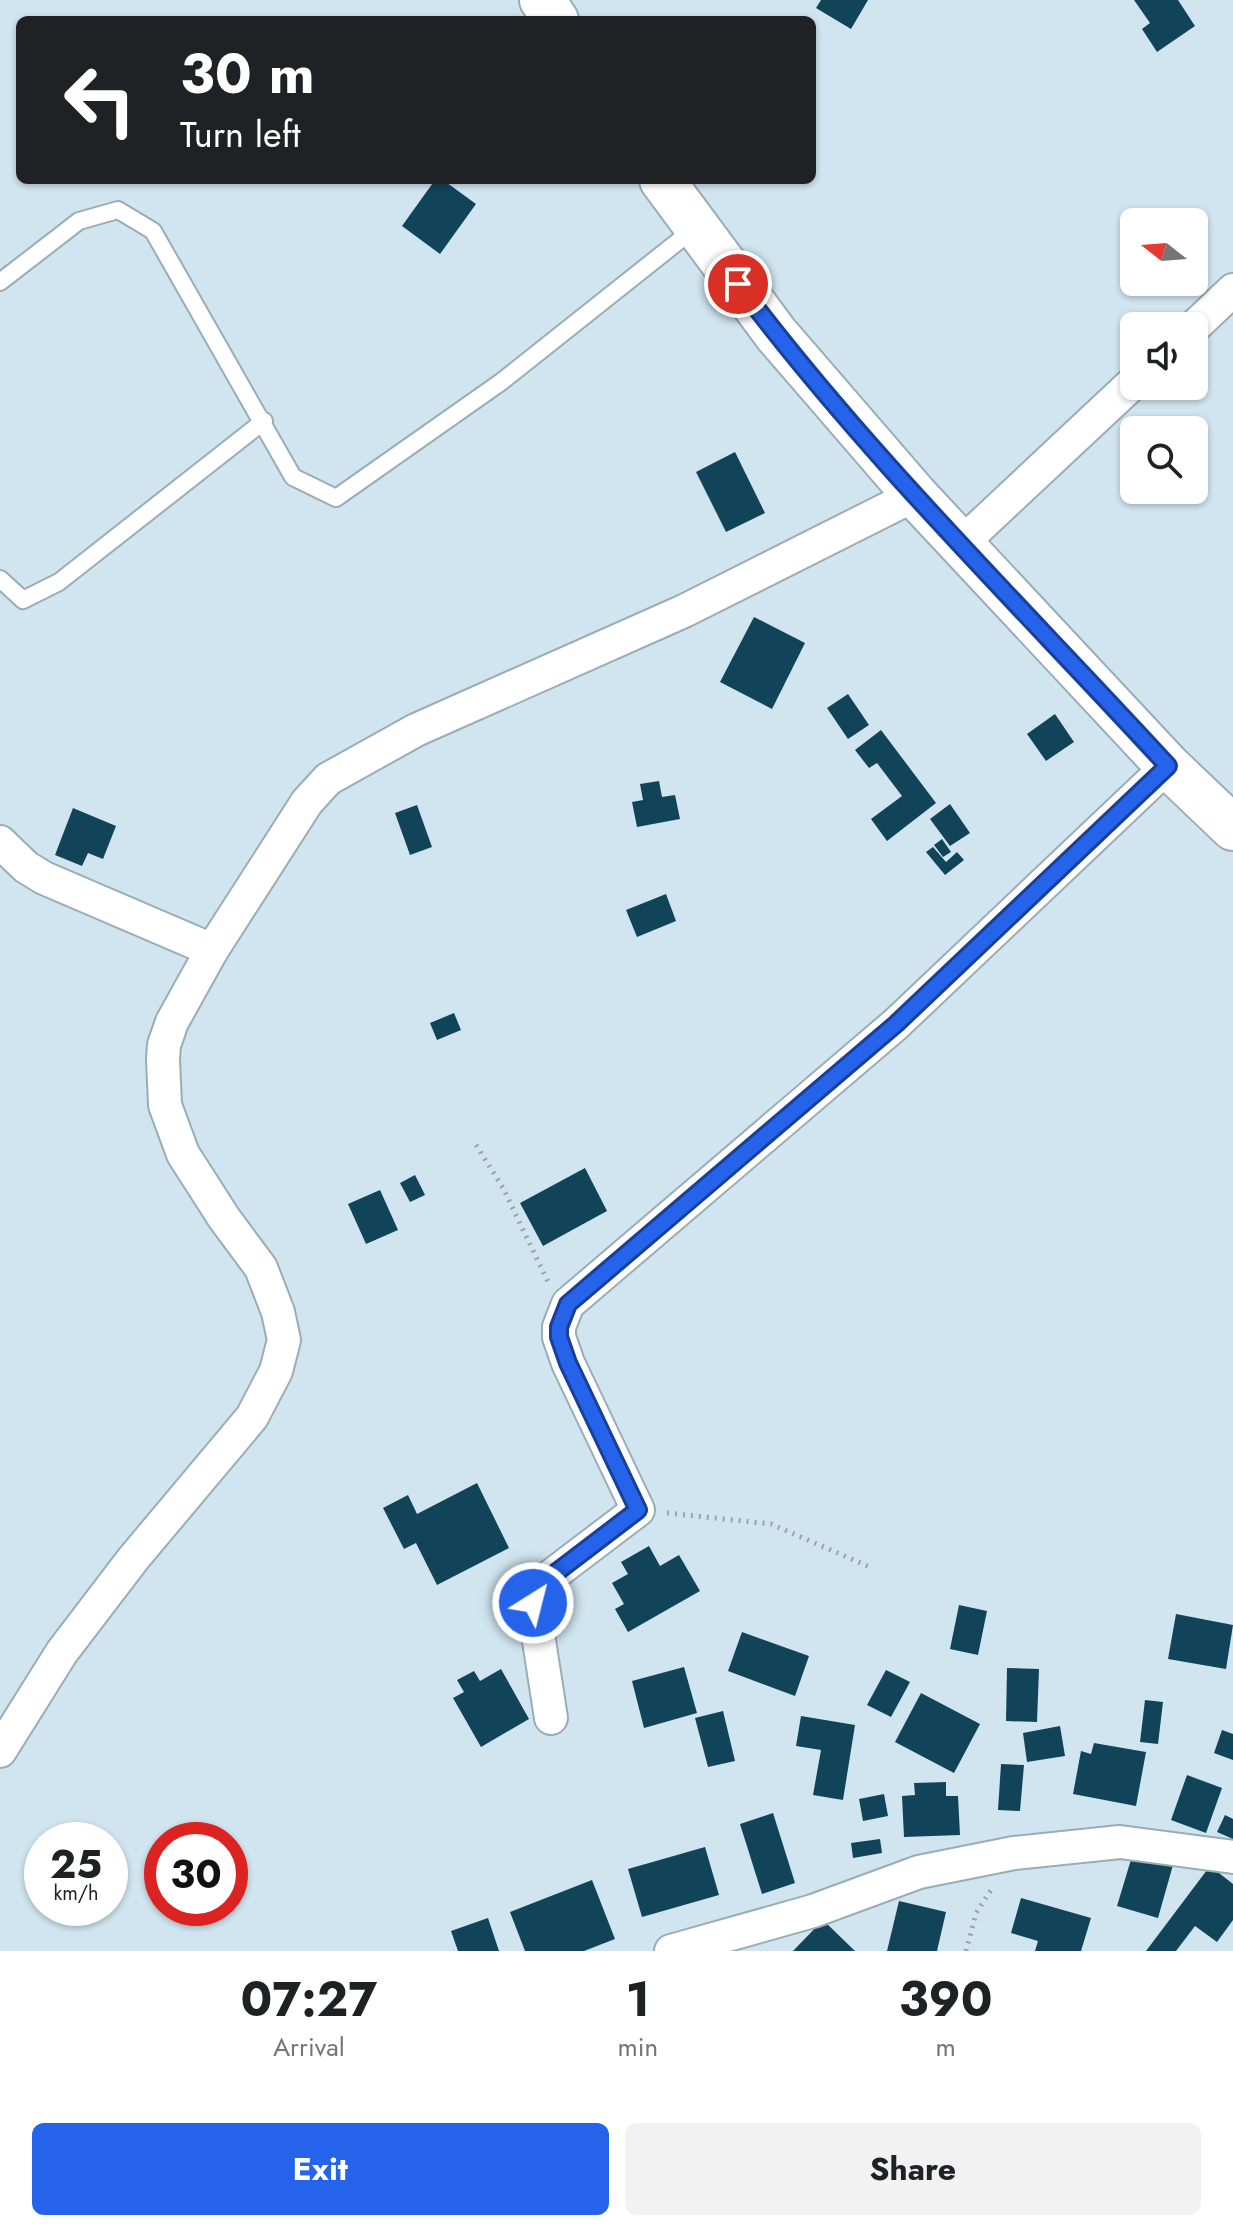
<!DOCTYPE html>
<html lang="en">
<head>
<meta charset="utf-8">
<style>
	body { margin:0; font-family:Jost,sans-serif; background:#f2f2f2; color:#202124; height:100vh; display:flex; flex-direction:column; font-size:30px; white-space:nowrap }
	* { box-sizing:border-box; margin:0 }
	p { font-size:26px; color:#757577 }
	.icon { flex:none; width:44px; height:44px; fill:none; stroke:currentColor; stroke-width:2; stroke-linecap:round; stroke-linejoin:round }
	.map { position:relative; height:1951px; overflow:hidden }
	.side { display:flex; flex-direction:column; background:#fff; flex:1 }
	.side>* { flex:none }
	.top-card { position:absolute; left:16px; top:16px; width:800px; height:168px; border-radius:12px; box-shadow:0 2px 6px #0004; background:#202124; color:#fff; overflow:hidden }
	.needle { width:52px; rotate:287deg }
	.tools { position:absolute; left:1120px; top:208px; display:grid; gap:16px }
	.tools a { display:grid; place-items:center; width:88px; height:88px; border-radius:12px; background:#fff; box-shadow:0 2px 6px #0004; font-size:40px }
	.speed { position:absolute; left:24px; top:1822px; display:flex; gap:16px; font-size:40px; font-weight:700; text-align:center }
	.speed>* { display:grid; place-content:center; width:104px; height:104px; border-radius:50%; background:#fff; box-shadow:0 2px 6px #0004; line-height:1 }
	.speed small { font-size:20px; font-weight:400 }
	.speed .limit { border:12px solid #d22; background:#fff; color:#111 }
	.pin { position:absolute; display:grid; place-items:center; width:68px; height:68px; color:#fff; margin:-34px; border:4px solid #fff; border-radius:50%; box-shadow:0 2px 8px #0007 }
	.me { position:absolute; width:88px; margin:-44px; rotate:36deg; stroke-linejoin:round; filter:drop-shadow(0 0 6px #0008) }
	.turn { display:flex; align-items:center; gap:28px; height:168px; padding:0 32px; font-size:36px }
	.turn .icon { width:104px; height:104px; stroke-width:2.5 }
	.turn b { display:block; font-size:56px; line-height:68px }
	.eta { display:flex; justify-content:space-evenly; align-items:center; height:136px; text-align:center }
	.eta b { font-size:48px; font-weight:700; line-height:56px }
	.button { display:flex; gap:16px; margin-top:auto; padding:16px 32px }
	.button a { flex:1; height:92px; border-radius:12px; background:#2563eb; color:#fff; font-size:32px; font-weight:700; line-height:92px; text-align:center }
	.button a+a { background:#f2f2f2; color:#202124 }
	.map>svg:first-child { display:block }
</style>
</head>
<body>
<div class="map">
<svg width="1233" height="1951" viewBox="0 0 1233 1951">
	<rect width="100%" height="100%" fill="#d0e5ef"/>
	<g fill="#114459">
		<path d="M 821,0 L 868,0 L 851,29 L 816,8 Z"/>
		<path d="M 1134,0 L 1178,0 L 1195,26 L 1157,52 L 1142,29 L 1150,23 Z"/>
		<path d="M 435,180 L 443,180 L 476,204 L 440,254 L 402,226 Z"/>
		<path d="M 735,452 L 765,513 L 726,532 L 696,472 Z"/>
		<path d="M 754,617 L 805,643 L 772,709 L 720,682 Z"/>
		<path d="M 848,694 L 869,725 L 848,739 L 827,708 Z"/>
		<path d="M 1055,714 L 1074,742 L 1046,761 L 1027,734 Z"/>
		<path d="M 881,730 L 936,803 L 887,841 L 871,819 L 902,796 L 877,763 L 869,768 L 855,750 Z"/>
		<path d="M 659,781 L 662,797 L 675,795 L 680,819 L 637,827 L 632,802 L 643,800 L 640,784 Z"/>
		<path d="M 950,804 L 970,833 L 950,846 L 930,819 Z"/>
		<path d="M 417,805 L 432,847 L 410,855 L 395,813 Z"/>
		<path d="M 73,808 L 116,826 L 103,859 L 88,853 L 82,866 L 55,855 Z"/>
		<path d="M 942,839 L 951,852 L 943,857 L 934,845 Z"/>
		<path d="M 933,847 L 946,862 L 957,852 L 964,860 L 945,875 L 926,852 Z"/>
		<path d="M 666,894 L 676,921 L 637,937 L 626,910 Z"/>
		<path d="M 454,1013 L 461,1030 L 437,1040 L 430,1023 Z"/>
		<path d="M 585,1168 L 607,1211 L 543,1246 L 520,1203 Z"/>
		<path d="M 415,1175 L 425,1195 L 410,1202 L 400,1183 Z"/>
		<path d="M 380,1190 L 398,1230 L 366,1244 L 348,1204 Z"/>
		<path d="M 477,1483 L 509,1548 L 437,1585 L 416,1543 L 404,1549 L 383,1508 L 408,1495 L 417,1514 Z"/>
		<path d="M 649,1546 L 660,1566 L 679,1555 L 700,1591 L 628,1632 L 615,1609 L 624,1604 L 612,1583 L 628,1574 L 621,1562 Z"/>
		<path d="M 959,1605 L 987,1611 L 978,1655 L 950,1649 Z"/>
		<path d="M 1176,1614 L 1233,1625 L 1226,1669 L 1168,1659 Z"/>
		<path d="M 742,1632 L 809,1656 L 795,1696 L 728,1671 Z"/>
		<path d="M 684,1667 L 697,1713 L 644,1728 L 632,1681 Z"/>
		<path d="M 1007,1668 L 1039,1669 L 1037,1722 L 1006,1721 Z"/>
		<path d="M 501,1669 L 529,1719 L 481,1747 L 453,1698 L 464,1692 L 457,1680 L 474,1671 L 480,1681 Z"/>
		<path d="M 886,1670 L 910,1682 L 891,1717 L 867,1705 Z"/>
		<path d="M 921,1693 L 980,1724 L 954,1773 L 895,1742 Z"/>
		<path d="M 1145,1700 L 1163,1702 L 1158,1744 L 1140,1742 Z"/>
		<path d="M 723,1711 L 735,1761 L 708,1767 L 695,1718 Z"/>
		<path d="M 801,1716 L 855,1725 L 843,1800 L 813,1795 L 821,1750 L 796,1746 Z"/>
		<path d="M 1060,1726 L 1065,1756 L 1027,1762 L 1023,1733 Z"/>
		<path d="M 1222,1730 L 1233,1734 L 1233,1760 L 1214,1753 Z"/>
		<path d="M 1094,1743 L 1146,1752 L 1136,1806 L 1073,1794 L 1081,1751 L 1091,1754 Z"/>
		<path d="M 1001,1764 L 1024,1765 L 1020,1811 L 998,1810 Z"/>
		<path d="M 1187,1775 L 1222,1788 L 1206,1833 L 1171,1820 Z"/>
		<path d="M 946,1782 L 946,1796 L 958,1796 L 960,1835 L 904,1837 L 902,1796 L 915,1795 L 914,1783 Z"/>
		<path d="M 884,1794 L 888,1816 L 863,1821 L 859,1799 Z"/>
		<path d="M 773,1813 L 795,1883 L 762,1894 L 740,1824 Z"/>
		<path d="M 1225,1815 L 1233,1819 L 1233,1839 L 1217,1832 Z"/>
		<path d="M 880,1839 L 882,1853 L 853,1858 L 851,1843 Z"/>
		<path d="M 705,1847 L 719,1895 L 642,1917 L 628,1869 Z"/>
		<path d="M 1133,1853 L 1173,1865 L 1158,1918 L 1117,1906 Z"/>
		<path d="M 1210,1866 L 1233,1884 L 1233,1920 L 1217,1942 L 1195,1926 L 1176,1951 L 1146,1951 Z"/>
		<path d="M 592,1880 L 615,1939 L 584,1951 L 525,1951 L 510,1912 Z"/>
		<path d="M 1021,1898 L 1091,1918 L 1081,1951 L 1035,1951 L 1038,1941 L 1011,1933 Z"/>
		<path d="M 899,1901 L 946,1912 L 937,1951 L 887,1951 Z"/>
		<path d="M 488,1918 L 499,1951 L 458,1951 L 451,1931 Z"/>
		<path d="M 823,1920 L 855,1951 L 793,1951 Z"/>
	</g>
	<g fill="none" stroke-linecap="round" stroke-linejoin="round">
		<defs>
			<g id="service">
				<path d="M 0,282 L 79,221 L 118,210 L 153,231 L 293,477 L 336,498 L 501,382 L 695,228"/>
				<path d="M 0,579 L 23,600 L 59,582 L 264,421"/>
			</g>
			<g id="minor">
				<path d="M 1194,327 L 1233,290"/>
				<path d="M 961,544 L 1134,382"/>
				<path d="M 0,842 L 26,867 L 44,878 L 212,950"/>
				<path d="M 551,1718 L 535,1615 L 536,1593 L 551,1576 L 638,1510 L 568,1363 L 559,1337 L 559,1327 L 568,1304 L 896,1024 L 1168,766"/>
				<path d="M 0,1751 L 62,1652 L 133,1559 L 252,1417 L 276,1371 L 284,1340 L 278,1312 L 261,1268 L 224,1218 L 183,1154 L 165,1105 L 163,1059 L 164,1045 L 172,1022 L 212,950 L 307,802 L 328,779 L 416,730 L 684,611 L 915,495"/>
				<path d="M 671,1951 L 813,1911 L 919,1872 L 1014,1853 L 1120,1842 L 1233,1857"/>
			</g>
			<g id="secondary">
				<path d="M 542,0 L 556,20"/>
				<path d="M 662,180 L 776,334 L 915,495 L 1168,766 L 1233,828"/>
			</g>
		</defs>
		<use href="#service" stroke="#99adb6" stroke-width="20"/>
		<use href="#minor" stroke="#99adb6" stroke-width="36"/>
		<use href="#secondary" stroke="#99adb6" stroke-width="48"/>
		<g stroke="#94a5ad" stroke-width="5" stroke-dasharray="2 6" stroke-linecap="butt">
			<path d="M 476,1145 L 503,1188 L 548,1282"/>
			<path d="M 667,1513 L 771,1524 L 872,1568"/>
			<path d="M 966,1951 L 976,1913 L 991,1890"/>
		</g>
		<use href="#service" stroke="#fff" stroke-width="16"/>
		<use href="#minor" stroke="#fff" stroke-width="32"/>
		<use href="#secondary" stroke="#fff" stroke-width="44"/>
	</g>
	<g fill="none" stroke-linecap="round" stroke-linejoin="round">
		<defs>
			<path id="route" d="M 533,1603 L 541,1584 L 638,1510 L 568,1363 L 559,1337 L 559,1327 L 568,1304 L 896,1024 L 1168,766 C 1023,608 867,456 738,284"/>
		</defs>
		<use href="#route" stroke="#184099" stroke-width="20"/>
		<use href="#route" stroke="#2563eb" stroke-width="14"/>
	</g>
</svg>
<div class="tools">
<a><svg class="needle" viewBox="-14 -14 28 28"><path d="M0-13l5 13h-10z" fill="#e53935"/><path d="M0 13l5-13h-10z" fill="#757577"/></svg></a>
<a><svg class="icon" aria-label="sound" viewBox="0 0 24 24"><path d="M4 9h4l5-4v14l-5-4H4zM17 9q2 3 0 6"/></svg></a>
<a><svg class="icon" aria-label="search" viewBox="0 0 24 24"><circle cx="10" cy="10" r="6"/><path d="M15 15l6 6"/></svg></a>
</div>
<div class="speed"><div>25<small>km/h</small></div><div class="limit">30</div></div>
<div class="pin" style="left:738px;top:284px;background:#d93025"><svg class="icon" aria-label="arrive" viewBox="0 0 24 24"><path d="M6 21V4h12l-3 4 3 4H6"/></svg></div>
<svg class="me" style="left:533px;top:1603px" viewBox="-20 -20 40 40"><circle r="17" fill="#2563eb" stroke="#fff" stroke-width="3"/><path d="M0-11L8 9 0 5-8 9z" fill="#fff"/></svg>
<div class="top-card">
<div class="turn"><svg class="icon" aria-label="left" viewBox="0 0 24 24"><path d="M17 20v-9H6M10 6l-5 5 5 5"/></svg><div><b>30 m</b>Turn left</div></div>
</div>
</div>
<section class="side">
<div class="eta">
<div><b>07:27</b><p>Arrival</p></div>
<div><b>1</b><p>min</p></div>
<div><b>390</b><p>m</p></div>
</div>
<div class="button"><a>Exit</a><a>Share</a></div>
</section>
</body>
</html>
